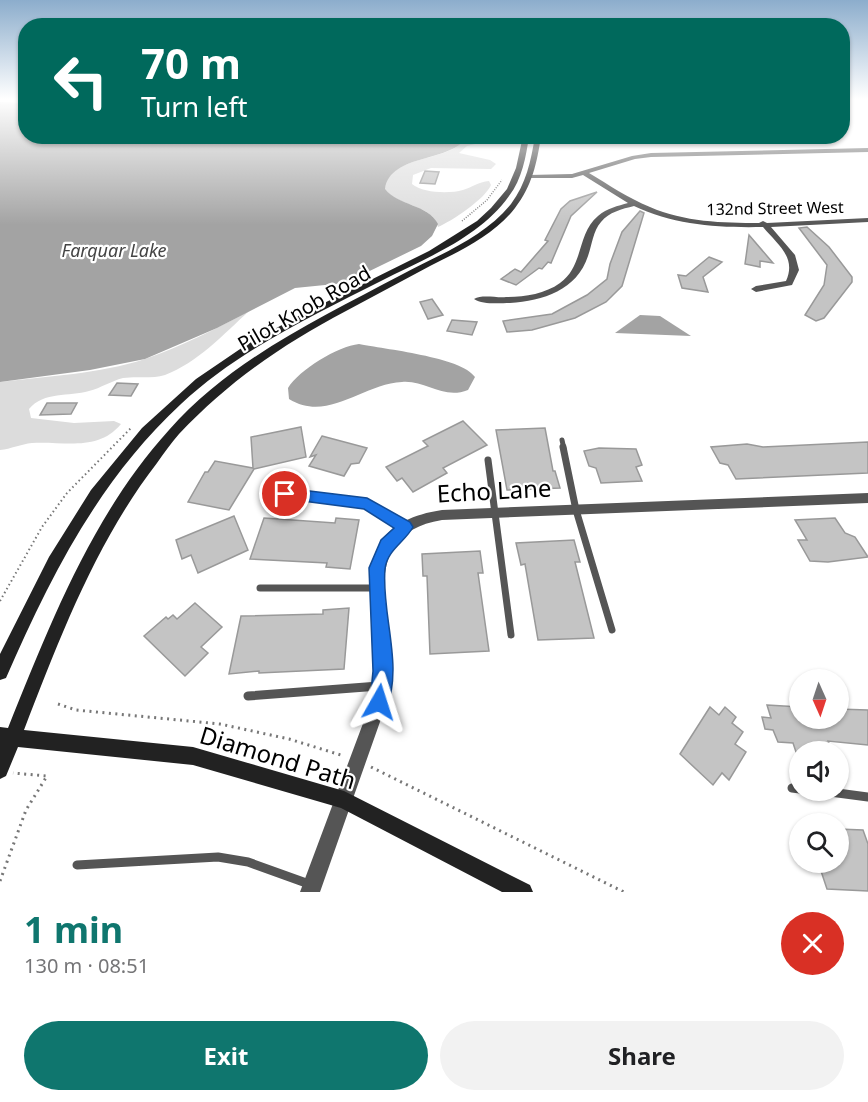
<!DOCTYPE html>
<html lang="en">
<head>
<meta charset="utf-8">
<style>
	body { margin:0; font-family:"Noto Sans",sans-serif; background:#f2f2f2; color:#202124; height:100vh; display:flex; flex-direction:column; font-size:22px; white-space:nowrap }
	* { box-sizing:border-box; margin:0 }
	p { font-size:20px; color:#757577 }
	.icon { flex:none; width:33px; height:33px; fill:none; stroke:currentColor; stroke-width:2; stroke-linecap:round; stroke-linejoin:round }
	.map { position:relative; height:892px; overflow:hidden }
	.sheet { display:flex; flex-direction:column; background:#fff; flex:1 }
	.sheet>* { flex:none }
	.top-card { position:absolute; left:18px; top:18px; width:832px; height:126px; border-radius:24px; box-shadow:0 2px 4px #0004; background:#00695c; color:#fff; overflow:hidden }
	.needle { width:39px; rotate:177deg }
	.controls { position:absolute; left:789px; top:669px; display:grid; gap:12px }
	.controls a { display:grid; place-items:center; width:60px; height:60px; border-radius:50%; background:#fff; box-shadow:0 2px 4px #0004; font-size:30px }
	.pin { position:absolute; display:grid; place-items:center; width:51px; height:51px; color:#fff; margin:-26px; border:3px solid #fff; border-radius:50%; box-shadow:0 2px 6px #0007 }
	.me { position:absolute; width:66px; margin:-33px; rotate:6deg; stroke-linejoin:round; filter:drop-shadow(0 0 4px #0008) }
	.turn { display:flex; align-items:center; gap:21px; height:126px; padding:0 24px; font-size:27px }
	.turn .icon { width:78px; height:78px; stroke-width:2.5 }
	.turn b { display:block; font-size:42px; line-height:51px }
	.round { display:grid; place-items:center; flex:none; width:63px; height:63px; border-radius:32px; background:#f2f2f2 }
	.headline { display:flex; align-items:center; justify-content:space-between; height:102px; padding:0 24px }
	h1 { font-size:36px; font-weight:700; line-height:45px; color:#0f766e }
	.primary-button { display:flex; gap:12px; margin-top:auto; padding:12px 24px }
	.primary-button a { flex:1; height:69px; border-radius:36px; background:#0f766e; color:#fff; font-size:24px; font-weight:700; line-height:69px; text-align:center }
	.primary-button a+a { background:#f2f2f2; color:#202124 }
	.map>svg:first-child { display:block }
</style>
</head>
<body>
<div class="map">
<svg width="868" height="892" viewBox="0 0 868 892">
	<rect width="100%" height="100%" fill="#fff"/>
	<g fill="#dcdcdc">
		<path d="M 466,137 L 503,137 L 467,146 L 459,153 L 490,160 L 496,164 L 491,169 L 431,168 L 413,175 L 412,184 C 423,193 449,194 463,190 C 473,187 478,182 489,181 L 491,185 C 485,199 452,221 438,227 C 434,205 397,206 384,189 C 391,152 451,164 466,137 Z"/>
		<path d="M 249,311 C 224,334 197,363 165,375 C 152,379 136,376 123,378 C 111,381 101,388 89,391 C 69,397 44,391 29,409 L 31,418 L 74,423 L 114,421 L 121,424 C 98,452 64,441 32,443 C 21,444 11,449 0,450 L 0,382 C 48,376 99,374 145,359 C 180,347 216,329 249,311 Z"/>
	</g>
	<g fill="#a3a3a3">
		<path d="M 0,102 L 25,103 L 26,136 L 466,137 C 454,162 390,153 385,189 C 398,206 428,204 438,224 L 432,236 L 421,246 L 345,283 L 295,288 L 217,328 L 145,359 L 90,370 L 0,382 Z"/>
		<path d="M 640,315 L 660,316 L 691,336 L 615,333 Z"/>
		<path d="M 359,344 C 383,349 462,357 475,377 L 468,390 C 443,400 426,380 402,382 C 362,384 328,423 289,399 L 288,388 C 299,370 338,346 359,344 Z"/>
	</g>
	<g fill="#c4c4c4" stroke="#999" stroke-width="1.5">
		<path d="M 425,171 L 439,172 L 435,184 L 420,183 Z"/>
		<path d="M 597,192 L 571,216 L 551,263 L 548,262 L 542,269 L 539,268 L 516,285 L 501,279 L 515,269 L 521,272 L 548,241 L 545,240 L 561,209 L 570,201 Z"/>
		<path d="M 640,211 L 644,213 L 622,286 L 606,302 L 575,318 L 532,330 L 507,332 L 503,321 L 552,314 L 587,295 L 607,279 L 610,264 L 622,232 Z"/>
		<path d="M 807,227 L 829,247 L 852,277 L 852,282 L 824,318 L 816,321 L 805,315 L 824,285 L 827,265 L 799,228 Z"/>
		<path d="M 749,235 L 773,263 L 760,261 L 760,267 L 745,264 Z"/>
		<path d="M 709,257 L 722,262 L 703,277 L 708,292 L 682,288 L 678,275 L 686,276 Z"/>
		<path d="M 432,299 L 443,315 L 428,319 L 420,302 Z"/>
		<path d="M 452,320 L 477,322 L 472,335 L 447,331 Z"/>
		<path d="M 117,383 L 138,384 L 131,396 L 109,395 Z"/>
		<path d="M 47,403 L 77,403 L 71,414 L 40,415 Z"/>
		<path d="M 463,421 L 487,445 L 443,468 L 447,473 L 413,492 L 402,478 L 397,481 L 386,467 L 428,446 L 423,441 Z"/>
		<path d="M 301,427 L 306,457 L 254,469 L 229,510 L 188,502 L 205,472 L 208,472 L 215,461 L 253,468 L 251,437 Z"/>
		<path d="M 545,428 L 553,471 L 555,471 L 560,488 L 507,490 L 496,430 Z"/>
		<path d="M 322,436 L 367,448 L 359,463 L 351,464 L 344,476 L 309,466 L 316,455 L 310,457 Z"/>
		<path d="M 868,442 L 868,473 L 736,479 L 728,465 L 720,463 L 711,447 L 747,444 L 763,447 Z"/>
		<path d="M 599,448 L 636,449 L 642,465 L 636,467 L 642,481 L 601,483 L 596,468 L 589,466 L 584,451 Z"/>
		<path d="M 234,516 L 248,550 L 198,573 L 191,555 L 182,559 L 176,540 Z"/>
		<path d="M 264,518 L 335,523 L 336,518 L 359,520 L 350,569 L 326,567 L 327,563 L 250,559 Z"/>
		<path d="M 835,518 L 845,533 L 855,537 L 868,557 L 828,562 L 810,561 L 798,540 L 807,540 L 795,520 Z"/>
		<path d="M 574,540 L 580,562 L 575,562 L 594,638 L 538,640 L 525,564 L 521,565 L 516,543 Z"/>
		<path d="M 480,551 L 483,573 L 478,573 L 489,651 L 430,654 L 427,576 L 423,576 L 422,554 Z"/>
		<path d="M 195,603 L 222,627 L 201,647 L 208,653 L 185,676 L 144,636 L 166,617 L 168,619 L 173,615 L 177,619 Z"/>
		<path d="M 349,608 L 344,669 L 259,673 L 259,671 L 229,674 L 241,616 L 323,614 L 323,610 Z"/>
		<path d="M 767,705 L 800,707 L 800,718 L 838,718 L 838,709 L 868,710 L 868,745 L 828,741 L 832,752 L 796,752 L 793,743 L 778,742 L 773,730 L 765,729 L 762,717 L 771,718 Z"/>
		<path d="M 710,707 L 719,715 L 725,707 L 736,717 L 732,723 L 743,732 L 735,744 L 746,752 L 729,780 L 722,773 L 713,785 L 680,754 Z"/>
		<path d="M 838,829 L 863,830 L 868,844 L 868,891 L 827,889 L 818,862 L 838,862 Z"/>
	</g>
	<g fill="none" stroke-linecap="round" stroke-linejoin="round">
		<path stroke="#777" stroke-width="1.5" stroke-dasharray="1 1.5" stroke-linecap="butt" d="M 462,221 L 487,200 L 502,180"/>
		<path stroke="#777" stroke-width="2" stroke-dasharray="1.5 3" stroke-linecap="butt" d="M 0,601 L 42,527 L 67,493 L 131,428"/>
		<g stroke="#777" stroke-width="3" stroke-dasharray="2 4.5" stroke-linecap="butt">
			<path d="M 58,704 L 76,710 L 220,724 L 289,739 L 344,756"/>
			<path d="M 371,767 L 624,892"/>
			<path d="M 0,881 L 26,810 L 47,776 L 13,773"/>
		</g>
		<path stroke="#555" stroke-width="5" d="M 562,440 L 564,449"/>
		<g stroke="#555" stroke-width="7">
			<path d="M 563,447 L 576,510 L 612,630"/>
			<path d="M 488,460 L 511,635"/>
			<path d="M 285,494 L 367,503 L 405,527"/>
			<path d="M 260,588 L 376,588"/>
		</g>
		<g stroke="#555" stroke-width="9">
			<path d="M 248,696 L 379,686"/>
			<path d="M 792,788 L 800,789"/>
			<path d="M 815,790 L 868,797"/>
			<path d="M 77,865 L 218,857 L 248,862 L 309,884"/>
		</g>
		<g fill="#555" fill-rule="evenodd">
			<path d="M 868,148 L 868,152 L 651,157 L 635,159 L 589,173 C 609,185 628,198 650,207 C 684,222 723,223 759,223 L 763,221 L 767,223 L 868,218 L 868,222 L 771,227 L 795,255 L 799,270 L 792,285 L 756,292 L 751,289 L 756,286 L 786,281 C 797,257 777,244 763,227 C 719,228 674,225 634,206 C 622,209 609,212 601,222 C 593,231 592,245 588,256 C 577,290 543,301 510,303 C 500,303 483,305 474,299 C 482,294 496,298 506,297 C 524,297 545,294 560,283 C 584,266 577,233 598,216 C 607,208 618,206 628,203 L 583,175 L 572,178 L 531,178 L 529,177 L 529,175 L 572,174 L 632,156 L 651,153 Z"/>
			<path d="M 868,493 L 868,503 L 442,520 C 358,534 390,611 391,670 C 391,680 389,691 387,702 L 320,892 L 300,892 L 371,702 C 372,692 375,681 375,670 C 376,601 342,525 442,510 Z"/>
		</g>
		<g fill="#222" fill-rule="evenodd">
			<path d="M 523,136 L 529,136 C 526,157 522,179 509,196 C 479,238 426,258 381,281 C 312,316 239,350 181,404 C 99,480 50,577 6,678 L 0,680 L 0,654 L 49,557 L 91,490 L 142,428 L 196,379 L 246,345 L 298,316 L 429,251 L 477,221 L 491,208 L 507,189 L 516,168 Z"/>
			<path d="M 535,136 L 541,136 C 537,163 532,186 515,208 C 494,235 460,251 430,266 C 402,281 374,296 346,311 C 283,344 228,382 179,434 C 171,443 164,453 157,463 C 96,542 60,637 24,730 L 193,747 L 344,791 L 530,885 L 533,892 L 502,892 L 341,808 L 193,765 L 18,747 L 6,776 L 0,779 L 0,727 L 8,728 C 50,624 92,515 169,430 C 232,359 318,319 401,275 C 438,255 484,238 511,204 C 526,184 531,161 535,136 Z"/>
		</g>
	</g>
	<linearGradient id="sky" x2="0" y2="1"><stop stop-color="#8cadcc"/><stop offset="0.44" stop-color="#fff"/><stop offset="1" stop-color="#fff" stop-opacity="0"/></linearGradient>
	<rect width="868" height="225" fill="url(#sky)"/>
	<path fill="#1a73e8" stroke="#114b97" stroke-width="1.5" d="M 285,488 L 367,498 L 410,522 L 413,527 C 405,542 387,550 385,569 C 381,614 404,666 386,709 L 379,712 L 373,709 L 370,702 L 373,671 L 369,568 L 381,540 L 394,528 L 364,509 L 280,498 L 278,494 Z"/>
	<g text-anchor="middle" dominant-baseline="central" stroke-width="4.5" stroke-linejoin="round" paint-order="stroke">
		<g font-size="16" fill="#000" stroke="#fff">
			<text transform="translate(775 208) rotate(-1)">132nd Street West</text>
		</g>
		<g font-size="18" font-style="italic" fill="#444" stroke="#fff">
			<text x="114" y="250">Farquar Lake</text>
		</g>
		<g font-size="20" fill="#000" stroke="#fff">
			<text transform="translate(304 308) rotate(-30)">Pilot Knob Road</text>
		</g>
		<g font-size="24" fill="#000" stroke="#fff">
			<text transform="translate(494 490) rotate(-3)">Echo Lane</text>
			<text transform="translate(278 757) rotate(17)">Diamond Path</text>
		</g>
	</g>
</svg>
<div class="controls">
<a><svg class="needle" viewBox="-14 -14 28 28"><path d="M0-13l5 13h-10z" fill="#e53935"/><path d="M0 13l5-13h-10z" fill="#757577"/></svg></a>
<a><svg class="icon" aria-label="sound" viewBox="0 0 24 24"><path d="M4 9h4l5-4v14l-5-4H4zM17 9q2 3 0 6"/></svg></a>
<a><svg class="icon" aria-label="search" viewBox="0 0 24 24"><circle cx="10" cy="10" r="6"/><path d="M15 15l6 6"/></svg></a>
</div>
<div class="pin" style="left:285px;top:494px;background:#d93025"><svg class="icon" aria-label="arrive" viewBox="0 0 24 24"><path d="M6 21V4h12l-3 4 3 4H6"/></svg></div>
<svg class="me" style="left:379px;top:702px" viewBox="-20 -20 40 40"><path d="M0-17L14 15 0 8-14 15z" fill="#1a73e8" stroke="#fff" stroke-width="4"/></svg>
<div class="top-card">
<div class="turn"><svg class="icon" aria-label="left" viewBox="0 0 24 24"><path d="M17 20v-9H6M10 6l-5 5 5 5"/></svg><div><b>70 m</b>Turn left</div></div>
</div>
</div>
<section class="sheet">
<div class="headline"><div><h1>1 min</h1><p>130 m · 08:51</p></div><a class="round" style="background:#d93025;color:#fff"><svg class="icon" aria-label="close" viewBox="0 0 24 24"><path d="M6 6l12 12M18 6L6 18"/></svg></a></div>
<div class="primary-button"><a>Exit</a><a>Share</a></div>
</section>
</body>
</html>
